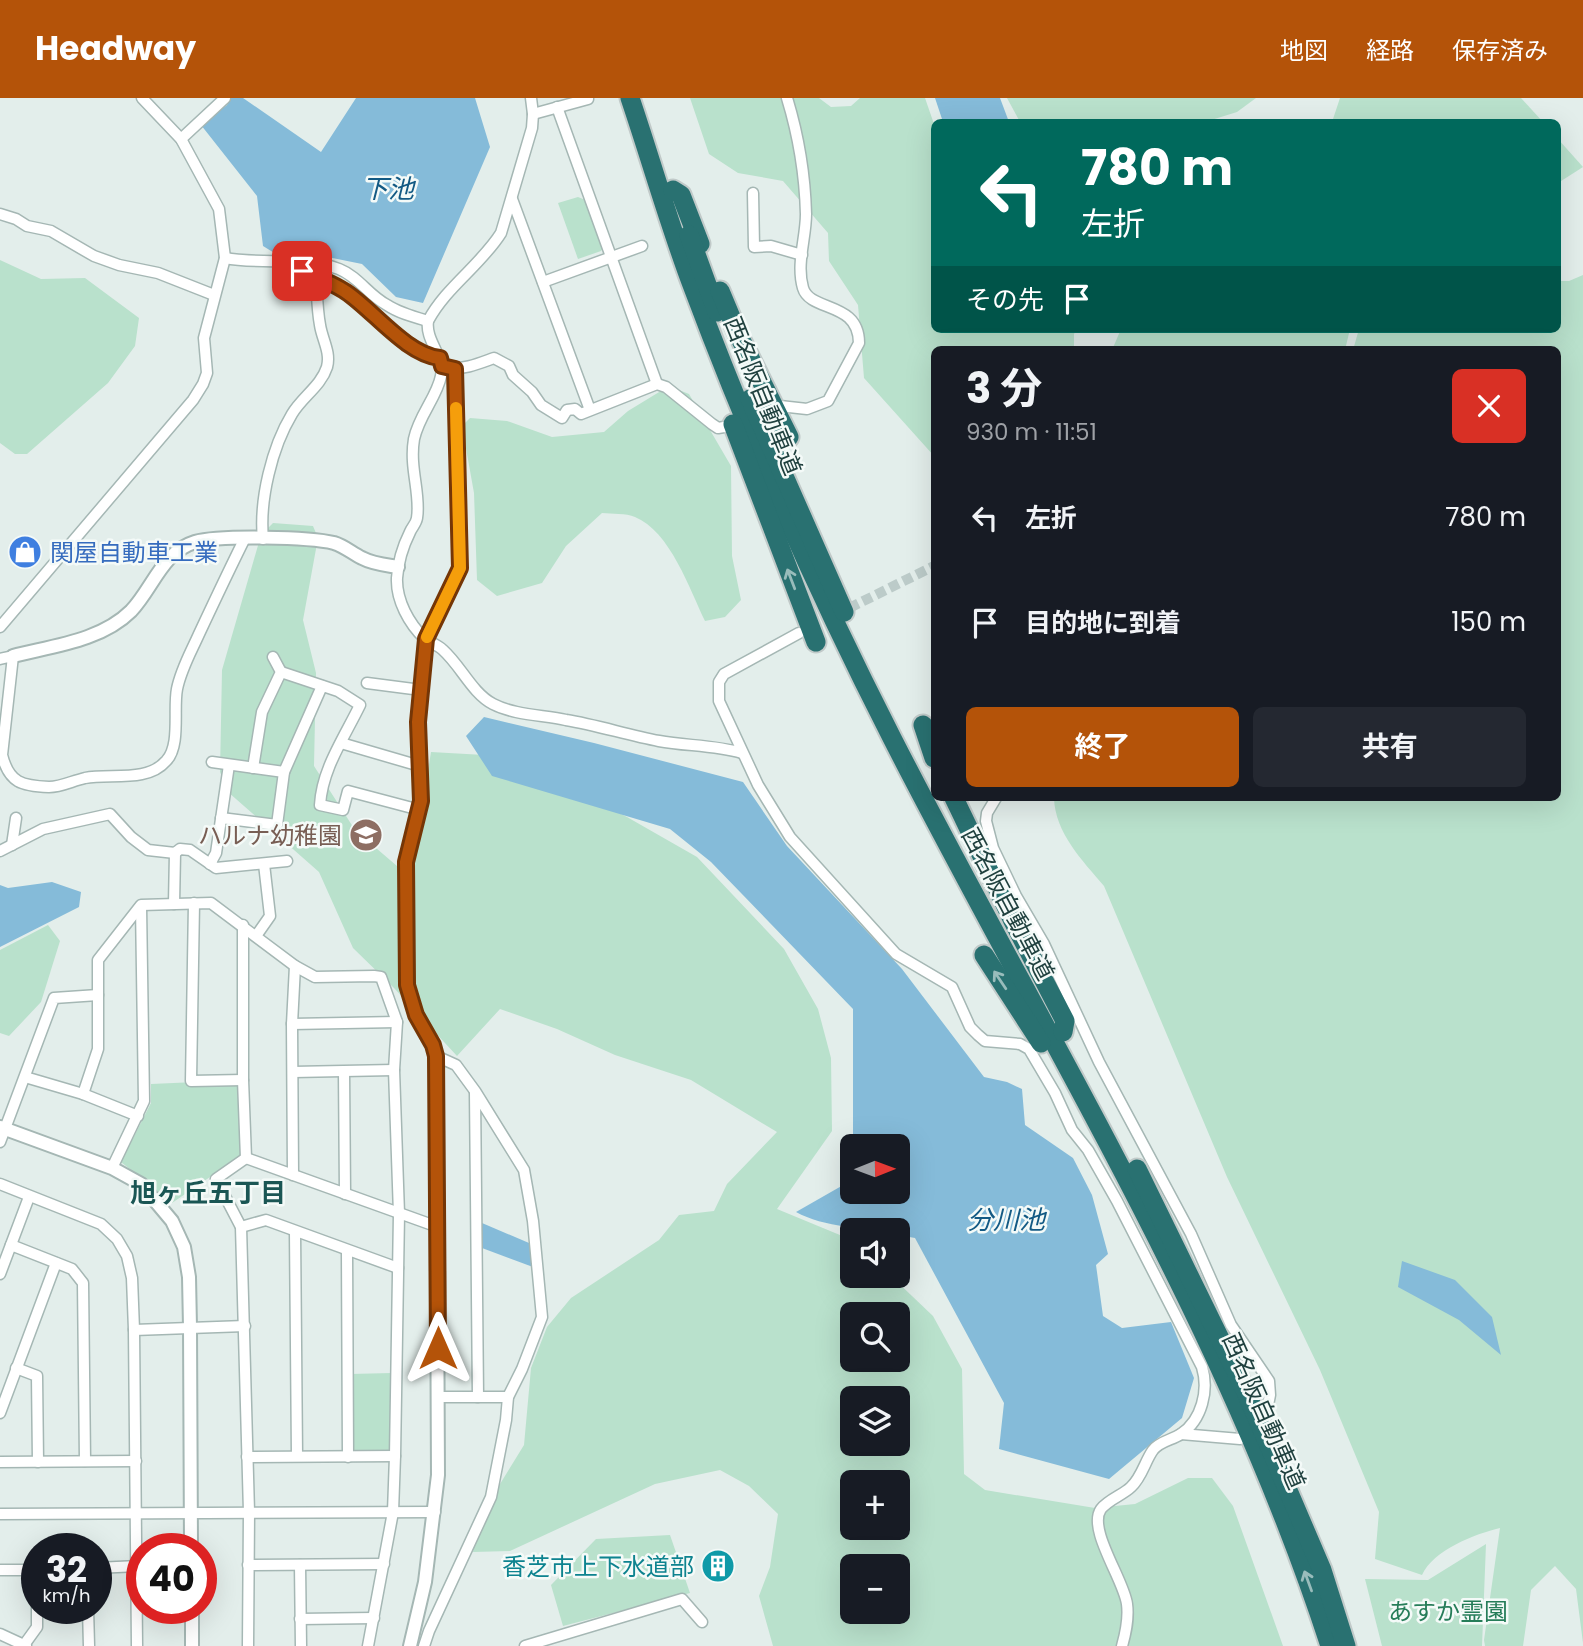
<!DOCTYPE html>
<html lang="ja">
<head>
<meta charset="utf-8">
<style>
	body { margin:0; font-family:Poppins,"Noto Sans JP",sans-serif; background:#242831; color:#f1f3f6; height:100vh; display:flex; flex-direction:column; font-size:26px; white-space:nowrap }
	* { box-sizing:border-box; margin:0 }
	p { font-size:23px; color:#9ea1a6 }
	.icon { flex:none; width:38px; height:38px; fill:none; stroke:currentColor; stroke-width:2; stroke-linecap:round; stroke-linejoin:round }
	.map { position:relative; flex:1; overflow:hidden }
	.side { position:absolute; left:931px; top:248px; width:630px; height:455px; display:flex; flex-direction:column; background:#171b24; border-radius:10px; box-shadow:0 7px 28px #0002 }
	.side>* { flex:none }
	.hud { position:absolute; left:931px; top:21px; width:630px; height:214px; border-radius:10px; box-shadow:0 7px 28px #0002; background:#00695c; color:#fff; overflow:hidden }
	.needle { width:46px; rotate:89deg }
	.tools { position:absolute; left:840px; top:1036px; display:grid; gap:14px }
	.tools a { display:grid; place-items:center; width:70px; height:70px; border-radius:10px; background:#171b24; box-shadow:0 7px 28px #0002; font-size:35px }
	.speed { position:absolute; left:21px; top:1435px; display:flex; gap:14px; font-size:35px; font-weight:700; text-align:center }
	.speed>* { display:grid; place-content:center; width:91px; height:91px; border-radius:50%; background:#171b24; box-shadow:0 7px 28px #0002; line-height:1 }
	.speed small { font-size:18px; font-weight:400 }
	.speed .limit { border:10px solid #d22; background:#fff; color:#111 }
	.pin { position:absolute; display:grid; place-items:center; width:60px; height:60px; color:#fff; margin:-30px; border-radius:14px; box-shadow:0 4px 10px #0006 }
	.me { position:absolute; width:77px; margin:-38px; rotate:0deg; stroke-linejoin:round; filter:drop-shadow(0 0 5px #0008) }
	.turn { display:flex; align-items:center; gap:24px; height:147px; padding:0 35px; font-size:32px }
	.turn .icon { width:91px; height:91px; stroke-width:2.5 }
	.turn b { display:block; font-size:49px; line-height:60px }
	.then { display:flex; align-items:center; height:66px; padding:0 35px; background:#0003; gap:14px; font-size:26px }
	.round { display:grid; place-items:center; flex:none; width:74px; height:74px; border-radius:10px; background:#242831 }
	.summary { display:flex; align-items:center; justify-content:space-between; height:119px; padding:0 35px }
	h1 { font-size:42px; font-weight:700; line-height:52px }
	.action { display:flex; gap:14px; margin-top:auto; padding:14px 35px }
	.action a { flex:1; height:80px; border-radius:10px; background:#b45309; color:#fff; font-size:28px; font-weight:700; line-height:80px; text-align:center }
	.action a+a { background:#242831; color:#f1f3f6 }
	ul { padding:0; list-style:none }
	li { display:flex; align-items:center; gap:21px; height:105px; padding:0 35px }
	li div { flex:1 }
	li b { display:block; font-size:26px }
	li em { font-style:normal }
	header { display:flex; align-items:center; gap:42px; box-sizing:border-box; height:98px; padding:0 35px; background:#b45309; color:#fff }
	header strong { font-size:33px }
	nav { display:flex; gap:38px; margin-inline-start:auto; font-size:24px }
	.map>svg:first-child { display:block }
</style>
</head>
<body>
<header>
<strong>Headway</strong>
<nav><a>地図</a><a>経路</a><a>保存済み</a></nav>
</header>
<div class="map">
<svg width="1583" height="1548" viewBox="0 0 1583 1548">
	<rect width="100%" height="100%" fill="#e3eeeb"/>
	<g fill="#b9e1cc" fill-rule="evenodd">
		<path d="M 690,0 L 819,0 L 831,9 L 851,8 L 860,0 L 925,0 L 934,26 L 934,231 L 1077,231 L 1074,236 L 1074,252 L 934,252 L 934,358 L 864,280 L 858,207 L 829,163 L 828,135 L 783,83 L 738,75 L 709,56 Z"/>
		<path d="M 1007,0 L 1256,0 L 1237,14 L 1205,24 L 1020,24 Z"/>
		<path d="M 1340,0 L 1521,0 L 1543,24 L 1332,24 Z"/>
		<path d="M 1558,41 L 1583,69 L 1558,85 Z"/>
		<path d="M 578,99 L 588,103 L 604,148 L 601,153 L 578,161 L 558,105 Z"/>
		<path d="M 0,162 L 41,181 L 85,180 L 139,220 L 135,248 L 108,285 L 27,356 L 15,356 L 0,345 Z"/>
		<path d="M 1583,177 L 1583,1545 L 1576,1491 L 1555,1468 L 1531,1492 L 1523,1548 L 1485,1548 L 1484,1542 L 1500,1430 C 1475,1436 1433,1452 1422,1477 L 1375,1461 L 1379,1414 L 1320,1272 L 1227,1079 L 1104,788 C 1083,763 1055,735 1054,700 L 1558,700 L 1558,252 L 1353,252 L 1359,231 L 1558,231 L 1558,183 L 1569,183 Z"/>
		<path d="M 1121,231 L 1350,231 L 1345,252 L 1112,252 Z"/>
		<path d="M 669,288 L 689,296 L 731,368 L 732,458 L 741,502 L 725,519 L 705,523 C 690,492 670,433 635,419 C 626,415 612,416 602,415 L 566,448 L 542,485 L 497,498 L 477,482 L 474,395 L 462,328 L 470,320 L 507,323 L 552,339 L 604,334 L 628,313 Z"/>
		<path d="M 273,425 L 313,428 L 318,440 L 303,522 L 316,575 L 314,668 L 355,732 L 397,768 L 420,723 L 431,654 L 484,657 L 558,684 L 627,719 L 697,759 L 784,851 L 818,911 L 831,960 L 832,1033 L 777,1111 L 852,1142 L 852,1178 L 891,1178 L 933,1218 L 962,1271 L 964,1376 L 985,1392 L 1095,1410 L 1135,1406 L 1188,1380 L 1212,1380 L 1233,1408 L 1283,1548 L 773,1548 L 759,1498 L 770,1469 L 778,1416 L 749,1388 L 720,1372 L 655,1386 L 510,1453 L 473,1454 L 481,1417 L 524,1347 L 531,1270 L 547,1229 L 571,1200 L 659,1142 L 679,1117 L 714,1113 L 727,1086 L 777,1034 L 691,982 L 615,957 L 557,931 L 500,911 L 457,958 L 394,890 L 353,850 L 319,774 L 228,694 L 220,674 L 222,572 L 261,437 ZM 852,1216 L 898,1216 L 898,1262 L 852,1262 ZM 852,1300 L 898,1300 L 898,1346 L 852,1346 ZM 852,1384 L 898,1384 L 898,1430 L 852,1430 ZM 852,1468 L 898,1468 L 898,1514 L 852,1514 Z"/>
		<path d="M 48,827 L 60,843 L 41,904 L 9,938 L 0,935 L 0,852 Z"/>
		<path d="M 241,982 L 242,1057 L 172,1105 L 121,1064 L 151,1005 L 151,986 Z"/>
		<path d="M 392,1275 L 389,1353 L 352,1354 L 350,1276 Z"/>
		<path d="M 670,1437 L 690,1495 L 563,1528 L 551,1487 L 596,1441 Z"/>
		<path d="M 1486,1446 L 1482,1548 L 1382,1548 L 1365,1481 L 1428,1482 Z"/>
	</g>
	<g fill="#85bbd9">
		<path d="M 230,0 L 243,0 L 321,54 L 356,0 L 475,0 L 490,49 L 423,205 L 396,199 L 362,166 L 298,153 L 276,156 L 263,148 L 257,98 L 201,27 L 227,7 Z"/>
		<path d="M 935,0 L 1000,0 L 1009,24 L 943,24 Z"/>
		<path d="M 484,619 L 594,645 L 743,684 L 787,748 L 902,871 L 984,979 L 1007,984 L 1022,991 L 1025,1027 L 1073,1060 L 1092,1097 L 1108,1156 L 1096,1167 L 1103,1218 L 1122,1230 L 1171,1224 L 1194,1280 L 1182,1320 L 1109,1381 L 999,1351 L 1004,1305 L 915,1140 L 898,1137 L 898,1132 C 867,1132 823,1129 796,1114 L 852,1082 L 852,1094 L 898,1094 L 898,1048 L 853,1048 L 853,911 L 711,764 L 670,731 L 492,678 L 466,638 Z"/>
		<path d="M 52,784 L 81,794 L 79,809 L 0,849 L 0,787 L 8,790 Z"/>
		<path d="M 482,1125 L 529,1145 L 533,1169 L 482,1150 Z"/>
		<path d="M 1402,1163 L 1455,1182 L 1492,1219 L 1501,1257 L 1459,1222 L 1398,1189 Z"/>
	</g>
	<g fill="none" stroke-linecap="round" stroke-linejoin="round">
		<path stroke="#bccbc9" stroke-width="10" stroke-dasharray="10 5" stroke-linecap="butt" d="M 809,530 L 934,468"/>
		<defs>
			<g id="minor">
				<path d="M 531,0 L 533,16 L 532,30 L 501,135 C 481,167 446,189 428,223 C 425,243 445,258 441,278 C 437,299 419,317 414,341 C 409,370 421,396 417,420 C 416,426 412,429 410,434 C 403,448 398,465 397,480 C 396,502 409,526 425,541 C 431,545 438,547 443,552 C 461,568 472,595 493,606 C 514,617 543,617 566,622 C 597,627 627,637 659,643 C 686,648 715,647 742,655"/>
				<path d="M 557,9 L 657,286"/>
				<path d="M 533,16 L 588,1"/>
				<path d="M 181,41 L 225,0"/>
				<path d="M 753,95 L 754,149 L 771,148 L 802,157"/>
				<path d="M 512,101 L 590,312"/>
				<path d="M 0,116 L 16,121 L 27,128 L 51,133 L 94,158 L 119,167 L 158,175 L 214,197"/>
				<path d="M 225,160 C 262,167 303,158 339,171 C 359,179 368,197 387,207 C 399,215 414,219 428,223"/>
				<path d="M 286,168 C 307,174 328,182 346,194 C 372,211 410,258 440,260"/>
				<path d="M 543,184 L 642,148"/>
				<path d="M 449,270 C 464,272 480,265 494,260 L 509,268 L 513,277 L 532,294 L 541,307 L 562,320 L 567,312 L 575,311 L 581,316 L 657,286 L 666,289 L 712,326 L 718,330 L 724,329"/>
				<path d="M 780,308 L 807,311 L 828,303 L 859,245 C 859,203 810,214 803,190 C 796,166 806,140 806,116 C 805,78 798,36 787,0"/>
				<path d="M 263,441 C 259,402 272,349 292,316 C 302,299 321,288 327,269 C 331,254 322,241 320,227 C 317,211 317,194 316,178"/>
				<path d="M 0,529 L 193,302 L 203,286 L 207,275 L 204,240 L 225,160 L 219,111 L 181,41 L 142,0"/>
				<path d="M 799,535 L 724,576 L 719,584 L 719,603 L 758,687 L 790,739 L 896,856 L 952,889 L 970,929 L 978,937 L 985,943 L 1020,946 L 1029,951 L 1055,995 L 1072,1032 L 1088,1052 L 1117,1103 L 1202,1269 C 1209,1292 1202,1322 1181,1336 C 1172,1342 1160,1343 1153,1352 C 1145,1363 1142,1379 1131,1389 C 1123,1397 1109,1401 1101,1411 C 1087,1431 1124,1482 1127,1506 C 1129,1521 1126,1534 1122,1548"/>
				<path d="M 0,561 L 13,558 L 2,657 C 9,685 22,688 49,689 C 61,689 72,683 85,680 C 110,675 147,685 166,663 C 181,648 173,611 177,591 C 181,571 191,554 199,536 C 214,504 229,472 245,440"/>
				<path d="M 281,574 L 338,593 L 360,607 C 344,640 322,671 320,707 L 343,712 L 348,693 L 420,712"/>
				<path d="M 367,585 L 421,592"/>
				<path d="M 341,645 L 420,668"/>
				<path d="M 212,664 L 284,674"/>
				<path d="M 253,670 L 262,614 L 281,574 L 273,559"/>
				<path d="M 996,700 L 987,715 L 986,723 L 993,750 L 1016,798 L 1044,846 L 1099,964 L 1191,1136 L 1231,1227 L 1269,1283 L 1270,1297 L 1265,1322"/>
				<path d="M 221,720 L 277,727 L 284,674 L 322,588"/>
				<path d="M 12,747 L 16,720"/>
				<path d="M 0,753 L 43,731 L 110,716 L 131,739 L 148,752 L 175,755 L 180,751 L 190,752 L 216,770 L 287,763"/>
				<path d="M 210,766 L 216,755 L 229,667"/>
				<path d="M 194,805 L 191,983 L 243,982"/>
				<path d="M 174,806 L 175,755"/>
				<path d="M 243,827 L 243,982 L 246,1060"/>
				<path d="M 256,838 L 270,818 L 264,766"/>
				<path d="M 292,926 L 397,924"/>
				<path d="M 293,974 L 394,972"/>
				<path d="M 344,974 L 345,1096"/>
				<path d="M 25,979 L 83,996 L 138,1018"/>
				<path d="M 475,995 L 478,1299"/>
				<path d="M 83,996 L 98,951 L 98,862 L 141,807 L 211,805 L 295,868 L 315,879 L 374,878 L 381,879 L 397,924 L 394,972 L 399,1116 L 395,1358 L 393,1414 L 368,1548"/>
				<path d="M 0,1044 L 54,900 L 98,897"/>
				<path d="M 246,1060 L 216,1081 L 241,1129 L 249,1414 L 248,1548"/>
				<path d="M 246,1060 L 438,1129"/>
				<path d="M 112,1070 L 144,1003 L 141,808"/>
				<path d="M 293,1077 L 292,926 L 295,868"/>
				<path d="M 0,1086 L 101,1126 L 117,1141 L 127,1158 L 132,1180 L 134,1232 L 137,1548"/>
				<path d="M 241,1129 L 266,1122 L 398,1170"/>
				<path d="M 295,1134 L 297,1358"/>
				<path d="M 11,1147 L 72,1171 L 83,1185 L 85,1363"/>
				<path d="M 347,1153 L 348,1359"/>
				<path d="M 0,1176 L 29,1099"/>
				<path d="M 134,1232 L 245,1228"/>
				<path d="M 16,1270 L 37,1278 L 38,1364"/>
				<path d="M 439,1299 L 508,1299"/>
				<path d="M 0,1315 L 56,1165"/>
				<path d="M 1181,1336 L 1240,1341"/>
				<path d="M 247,1359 L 395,1358"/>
				<path d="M 0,1364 L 136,1363"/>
				<path d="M 0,1416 L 435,1414"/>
				<path d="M 248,1467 L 384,1466"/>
				<path d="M 300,1467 L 301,1548"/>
				<path d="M 96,1470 L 138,1468"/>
				<path d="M 0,1472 L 37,1472"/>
				<path d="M 36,1472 L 37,1488"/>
				<path d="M 88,1510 L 89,1548"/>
				<path d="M 300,1521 L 374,1520"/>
				<path d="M 0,1536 L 26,1548"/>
				<path d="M 24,1547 L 37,1529 L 37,1510"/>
				<path d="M 424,1548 L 429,1533 L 491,1399 L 506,1322 L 508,1299 L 522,1271 L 542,1219 L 533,1123 L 524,1072 L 475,993 L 456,967 L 436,958 L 433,947 L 416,917 L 407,887 L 406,764 L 421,703 L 418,624 L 426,541 L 460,470 L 455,271"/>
				<path d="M 525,1548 L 682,1501 L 702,1524"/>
			</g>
			<g id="tertiary">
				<path d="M 13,558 C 52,548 101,543 131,513 C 153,490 162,454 195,444 C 219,437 310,439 334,445 C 344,448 352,455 362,460 C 373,466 386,467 398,469"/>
				<path d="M 0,1029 L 112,1070 L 141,1086 L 172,1123 L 184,1149 L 189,1179 L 190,1229 L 191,1451"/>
				<path d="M 192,1510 L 192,1548"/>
				<path d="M 410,1548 L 425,1484 L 438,1377 L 436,958"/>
			</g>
			<g id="motorway">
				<path d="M 630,0 C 651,62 669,126 692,187 C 750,342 817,493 892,640 C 1045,940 1226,1227 1330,1548"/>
				<path d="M 673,92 L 681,97 L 700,146"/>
				<path d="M 689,137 L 717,214"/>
				<path d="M 720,193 L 738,236 L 789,339"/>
				<path d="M 750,301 L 844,514"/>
				<path d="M 733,326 L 816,544"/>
				<path d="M 923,627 L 934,660"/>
				<path d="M 954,700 L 1012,821 L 1065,923 L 1063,934"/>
				<path d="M 984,857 L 1041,945"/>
				<path d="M 1137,1071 L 1246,1294 L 1322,1472 L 1346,1548"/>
			</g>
		</defs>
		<use href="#minor" stroke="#a5b7b4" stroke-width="13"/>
		<use href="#tertiary" stroke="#a5b7b4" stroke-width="16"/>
		<use href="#motorway" stroke="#c1cac9" stroke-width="23"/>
		<use href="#minor" stroke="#fff" stroke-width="10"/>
		<use href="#tertiary" stroke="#fff" stroke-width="12"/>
		<use href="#motorway" stroke="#297171" stroke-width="19"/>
	</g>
	<defs><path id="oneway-shaft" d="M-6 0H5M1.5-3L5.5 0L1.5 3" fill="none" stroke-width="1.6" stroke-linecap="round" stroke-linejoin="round" transform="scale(1.75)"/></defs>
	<g stroke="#99bcbb">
		<use href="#oneway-shaft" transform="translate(791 481) rotate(-111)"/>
		<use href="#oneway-shaft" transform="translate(1000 882) rotate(-124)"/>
		<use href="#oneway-shaft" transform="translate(1308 1483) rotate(-110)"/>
	</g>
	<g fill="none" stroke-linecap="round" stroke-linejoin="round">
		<defs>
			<path id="route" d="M 302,173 C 317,179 333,185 346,194 C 373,212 407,257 440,260 L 442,268 L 455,271 L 460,470 L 426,541 L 418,624 L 421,703 L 406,764 L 407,887 L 416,917 L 433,947 L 436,958 L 438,1250"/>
		</defs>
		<use href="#route" stroke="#753606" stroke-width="18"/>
		<use href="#route" stroke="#b45309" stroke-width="12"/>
		<path stroke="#f59e0b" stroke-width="12" d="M 427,539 L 460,470 L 456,310"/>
	</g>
	<defs>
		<symbol id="shop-disc" viewBox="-11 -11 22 22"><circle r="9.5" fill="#3f7fe0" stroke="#f4faf8"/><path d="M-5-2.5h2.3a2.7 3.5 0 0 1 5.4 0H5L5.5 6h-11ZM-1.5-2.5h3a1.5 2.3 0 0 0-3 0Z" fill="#fff"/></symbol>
		<symbol id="school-disc" viewBox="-11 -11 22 22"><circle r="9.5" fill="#8d6e63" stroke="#f4faf8"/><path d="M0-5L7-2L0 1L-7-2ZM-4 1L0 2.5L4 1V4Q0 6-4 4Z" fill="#fff"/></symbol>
		<symbol id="building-disc" viewBox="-11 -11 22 22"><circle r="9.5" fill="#0f9aa8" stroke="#f4faf8"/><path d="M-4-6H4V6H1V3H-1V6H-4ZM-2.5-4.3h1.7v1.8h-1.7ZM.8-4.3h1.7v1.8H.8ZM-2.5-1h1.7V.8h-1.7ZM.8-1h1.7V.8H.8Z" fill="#fff"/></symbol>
	</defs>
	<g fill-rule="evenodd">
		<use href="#shop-disc" x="6" y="435" width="38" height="38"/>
		<use href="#school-disc" x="347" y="718" width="38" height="38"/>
		<use href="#building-disc" x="699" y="1449" width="38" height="38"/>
	</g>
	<g text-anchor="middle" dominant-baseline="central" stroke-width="5" stroke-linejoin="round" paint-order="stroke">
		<g font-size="24" fill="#20413f" stroke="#f4faf8">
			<text transform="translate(763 298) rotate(68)">西名阪自動車道</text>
			<text transform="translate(1008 806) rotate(62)">西名阪自動車道</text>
			<text transform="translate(1264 1313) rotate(66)">西名阪自動車道</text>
		</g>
		<g font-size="24" fill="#366cbe" stroke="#f4faf8" text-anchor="start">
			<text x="50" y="454">関屋自動車工業</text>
		</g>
		<g font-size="24" fill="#785e54" stroke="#f4faf8" text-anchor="end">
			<text x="342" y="737">ハルナ幼稚園</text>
		</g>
		<g font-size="24" fill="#0d838f" stroke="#f4faf8" text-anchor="end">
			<text x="694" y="1468">香芝市上下水道部</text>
		</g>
		<g font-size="24" fill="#267d59" stroke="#f4faf8">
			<text x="1448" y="1513">あすか霊園</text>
		</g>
		<g font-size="26" font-style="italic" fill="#135a84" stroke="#f4faf8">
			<text x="388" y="91">下池</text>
			<text x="1006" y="1122">分川池</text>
		</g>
		<g font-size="26" font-weight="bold" fill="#1a5654" stroke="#f4faf8">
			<text x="208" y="1095">旭ヶ丘五丁目</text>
		</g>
	</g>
</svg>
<div class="tools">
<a><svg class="needle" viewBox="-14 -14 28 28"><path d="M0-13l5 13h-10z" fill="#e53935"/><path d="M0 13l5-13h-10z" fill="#9ea1a6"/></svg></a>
<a><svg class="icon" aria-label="sound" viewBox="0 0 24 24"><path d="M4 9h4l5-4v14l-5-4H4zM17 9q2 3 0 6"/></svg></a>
<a><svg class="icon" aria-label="search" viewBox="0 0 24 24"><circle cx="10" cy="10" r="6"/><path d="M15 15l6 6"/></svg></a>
<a><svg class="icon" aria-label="layers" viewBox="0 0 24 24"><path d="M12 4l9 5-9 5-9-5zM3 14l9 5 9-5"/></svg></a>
<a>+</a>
<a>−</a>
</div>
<div class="speed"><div>32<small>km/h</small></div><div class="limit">40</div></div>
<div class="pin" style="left:302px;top:173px;background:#d93025"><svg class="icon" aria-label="arrive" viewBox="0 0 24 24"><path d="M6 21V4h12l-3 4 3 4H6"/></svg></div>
<svg class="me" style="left:438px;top:1250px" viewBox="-20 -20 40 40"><path d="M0-17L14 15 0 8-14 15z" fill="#b45309" stroke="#fff" stroke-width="4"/></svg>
<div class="hud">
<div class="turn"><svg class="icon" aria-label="left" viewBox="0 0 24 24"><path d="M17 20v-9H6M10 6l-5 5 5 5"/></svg><div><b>780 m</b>左折</div></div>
<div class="then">その先<svg class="icon" aria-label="arrive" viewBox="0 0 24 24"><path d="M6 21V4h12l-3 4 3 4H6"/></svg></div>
</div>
<section class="side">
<div class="summary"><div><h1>3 分</h1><p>930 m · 11:51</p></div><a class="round" style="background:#d93025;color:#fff"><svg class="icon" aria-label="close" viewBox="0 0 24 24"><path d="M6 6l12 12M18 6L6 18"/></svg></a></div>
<ul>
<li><svg class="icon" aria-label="left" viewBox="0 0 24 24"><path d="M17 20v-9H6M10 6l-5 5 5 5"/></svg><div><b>左折</b></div><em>780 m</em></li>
<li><svg class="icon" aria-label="arrive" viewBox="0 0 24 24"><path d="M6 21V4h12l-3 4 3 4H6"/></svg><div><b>目的地に到着</b></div><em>150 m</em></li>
</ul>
<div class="action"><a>終了</a><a>共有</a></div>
</section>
</div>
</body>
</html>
